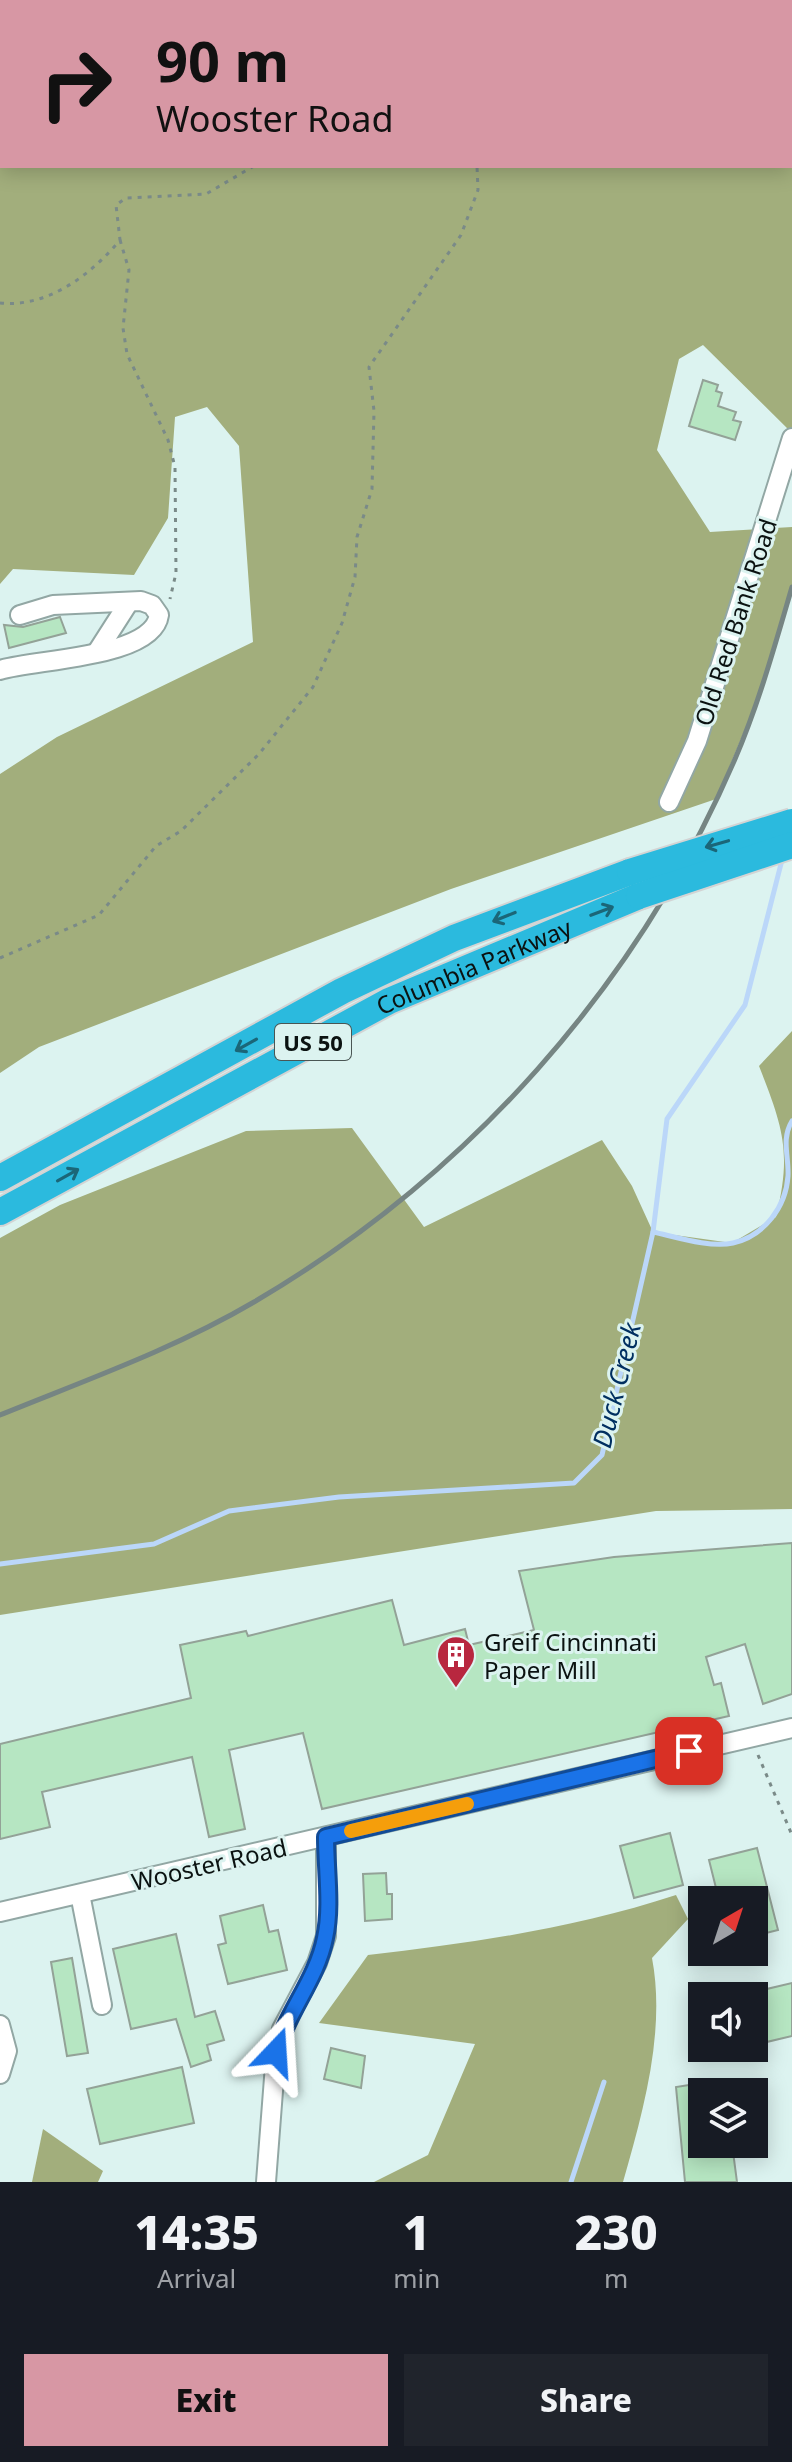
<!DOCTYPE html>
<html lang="en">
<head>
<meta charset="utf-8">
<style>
	body { margin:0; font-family:"Noto Sans",sans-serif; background:#20242c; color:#f1f3f6; height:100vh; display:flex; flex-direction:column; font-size:30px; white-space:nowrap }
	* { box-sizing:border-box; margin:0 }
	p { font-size:26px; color:#9ea1a6 }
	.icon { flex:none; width:44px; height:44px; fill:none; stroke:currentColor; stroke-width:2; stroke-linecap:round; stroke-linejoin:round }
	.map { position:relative; height:2182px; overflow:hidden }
	.sheet { display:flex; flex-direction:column; background:#171b24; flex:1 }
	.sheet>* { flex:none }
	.hud { position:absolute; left:0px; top:0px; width:792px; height:168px; box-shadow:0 4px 20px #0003; background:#d797a4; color:#111; overflow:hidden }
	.needle { width:52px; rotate:39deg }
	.buttons { position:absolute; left:688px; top:1886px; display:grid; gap:16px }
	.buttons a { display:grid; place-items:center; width:80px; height:80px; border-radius:0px; background:#171b24; box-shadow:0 4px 20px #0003; font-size:40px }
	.pin { position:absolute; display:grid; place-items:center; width:68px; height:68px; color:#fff; margin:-34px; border-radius:16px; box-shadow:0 4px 12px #0006 }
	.me { position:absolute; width:88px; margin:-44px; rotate:20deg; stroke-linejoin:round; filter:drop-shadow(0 0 6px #0008) }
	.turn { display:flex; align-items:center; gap:28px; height:168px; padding:0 24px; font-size:36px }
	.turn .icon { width:104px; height:104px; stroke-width:2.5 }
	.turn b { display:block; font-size:56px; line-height:68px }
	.eta { display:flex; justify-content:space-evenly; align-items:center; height:136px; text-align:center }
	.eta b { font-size:48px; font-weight:800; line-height:56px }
	.cta { display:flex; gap:16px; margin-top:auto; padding:16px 24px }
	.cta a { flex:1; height:92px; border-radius:0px; background:#d797a4; color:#111; font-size:32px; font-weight:800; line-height:92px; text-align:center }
	.cta a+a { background:#20242c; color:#f1f3f6 }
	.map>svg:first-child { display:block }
</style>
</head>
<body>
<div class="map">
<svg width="792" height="2182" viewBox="0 0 792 2182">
	<rect width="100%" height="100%" fill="#dcf3f0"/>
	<g fill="#a2ae7c" fill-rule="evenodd">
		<path d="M 0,0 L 792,0 L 792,433 L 703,345 L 679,359 L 657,450 L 710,532 L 792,527 L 792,587 L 763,686 L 716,799 L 451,889 L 39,1047 L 0,1073 L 0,774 L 57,737 L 253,642 L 239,446 L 207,407 L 175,417 L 168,518 L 134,575 L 13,569 L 0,584 ZM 2,2 L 790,2 L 790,166 L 2,166 Z"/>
		<path d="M 792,1031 L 792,1509 L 656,1511 L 0,1615 L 0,1238 L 60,1205 L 246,1131 L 352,1128 L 424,1227 L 602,1140 L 632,1186 L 653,1232 L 732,1243 L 776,1217 C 792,1152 783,1127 759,1066 Z"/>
		<path d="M 676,1895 L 688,1919 L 652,1958 C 666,2031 643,2112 623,2182 L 374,2182 L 428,2155 L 475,2044 L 319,2023 L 368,1955 C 473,1943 575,1928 676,1895 Z"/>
		<path d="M 43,2129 L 103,2171 L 98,2182 L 32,2182 Z"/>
	</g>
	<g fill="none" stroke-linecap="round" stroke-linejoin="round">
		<g stroke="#bbd7f9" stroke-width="5">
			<path d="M 653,1232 C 676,1237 710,1248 733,1243 C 764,1236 786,1207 788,1176 C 789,1156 781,1139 792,1121"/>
			<path d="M 0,1564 L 154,1544 L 229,1511 L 339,1497 L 574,1483 L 602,1455 L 653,1232 L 667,1119 L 745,1005 L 783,856"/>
			<path d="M 571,2182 L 604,2082"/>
		</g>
	</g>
	<g fill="#b6e6c2" stroke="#93a297" stroke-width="2">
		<path d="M 703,380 L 718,385 L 716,391 L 722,393 L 718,406 L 736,412 L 733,420 L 741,422 L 735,440 L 689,426 Z"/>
		<path d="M 60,617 L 66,633 L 9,648 L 4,625 L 23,627 Z"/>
		<path d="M 792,1543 L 792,1694 L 763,1704 L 745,1644 L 706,1657 L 714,1685 L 721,1683 L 729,1716 L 322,1809 L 303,1733 L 229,1750 L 245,1829 L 209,1837 L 192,1757 L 42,1792 L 50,1827 L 0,1839 L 0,1744 L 191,1698 L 180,1645 L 246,1631 L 248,1636 L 392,1600 L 404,1645 L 465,1629 L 469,1645 L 534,1630 L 519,1571 L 614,1557 Z"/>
		<path d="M 670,1833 L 683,1885 L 634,1898 L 620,1846 Z"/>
		<path d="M 757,1848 L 778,1930 L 754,1936 L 754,1900 L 719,1900 L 709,1860 Z"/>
		<path d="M 386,1873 L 387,1894 L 392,1894 L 392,1919 L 365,1921 L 363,1874 Z"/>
		<path d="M 263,1905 L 269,1932 L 278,1930 L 287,1970 L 228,1984 L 218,1945 L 226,1943 L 220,1916 Z"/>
		<path d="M 176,1934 L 195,2017 L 215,2011 L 224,2040 L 207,2045 L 211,2060 L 191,2067 L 176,2019 L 131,2029 L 113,1949 Z"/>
		<path d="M 72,1958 L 88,2053 L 67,2056 L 51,1962 Z"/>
		<path d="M 792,1983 L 792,2036 L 754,2045 L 754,1992 Z"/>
		<path d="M 331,2048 L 365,2056 L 361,2088 L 324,2079 Z"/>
		<path d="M 182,2067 L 194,2123 L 100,2144 L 87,2089 Z"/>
		<path d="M 702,2083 L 702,2144 L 732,2144 L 737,2182 L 685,2182 L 676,2087 Z"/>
	</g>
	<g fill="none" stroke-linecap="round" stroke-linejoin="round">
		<defs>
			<g id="minor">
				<path d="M 97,652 L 129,602"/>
				<path d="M 0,670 C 36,659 153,658 159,615 L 152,605 L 141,601 L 53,605 L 20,615"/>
				<path d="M 669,802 L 697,741 L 792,438"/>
				<path d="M 80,1894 L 102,2005"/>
				<path d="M 0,1912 L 792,1728"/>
				<path d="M 0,2025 L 7,2051 L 0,2074"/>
				<path d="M 266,2182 L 276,2052 L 282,2029 L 317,1963 L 326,1936 L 326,1837"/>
			</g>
			<g id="highway">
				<path d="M 0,1178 L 342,991 L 454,938 L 630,872"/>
				<path id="s1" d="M 0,1212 L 389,1001 L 639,896"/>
			</g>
		</defs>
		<use href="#minor" stroke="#92a7a4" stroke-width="22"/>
		<use href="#highway" stroke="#d3d4d4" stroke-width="30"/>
		<g stroke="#7a8a88" stroke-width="3" stroke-dasharray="4 6" stroke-linecap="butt">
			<path d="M 451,0 L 454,1"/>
			<path d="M 636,0 L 636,2"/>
			<path d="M 769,0 L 770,2"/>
			<path d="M 314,2 L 317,0"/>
			<path d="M 0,72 L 2,71"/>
			<path d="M 120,240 L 129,270 L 123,328 L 127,354 L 168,440 L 175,467 L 176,573 L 170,599"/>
			<path d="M 0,303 C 47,308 91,275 120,240 L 116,205 L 126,198 L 206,194 L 254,166"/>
			<path d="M 0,958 L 99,915 L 156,846 L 181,831 L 259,754 L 313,687 L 342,623 L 355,577 L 357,537 L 372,489 L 374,411 L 369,367 L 461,235 L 478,190 L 477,166"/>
			<path d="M 758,1755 L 792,1835"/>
		</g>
		<use href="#minor" stroke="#fff" stroke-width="18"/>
		<use href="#highway" stroke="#2bbade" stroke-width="26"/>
		<path stroke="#768583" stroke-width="5" d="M 0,1415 C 86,1380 174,1349 254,1302 C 467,1177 637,987 735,759 C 759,703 775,645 792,587"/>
		<defs>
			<g id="highway-bridge">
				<path d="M 630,872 L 792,822"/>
				<path d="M 639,896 L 792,845"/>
			</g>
		</defs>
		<use href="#highway-bridge" stroke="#d3d4d4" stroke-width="30" stroke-linecap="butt"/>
		<use href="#highway-bridge" stroke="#2bbade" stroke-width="26"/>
	</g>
	<defs><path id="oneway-shaft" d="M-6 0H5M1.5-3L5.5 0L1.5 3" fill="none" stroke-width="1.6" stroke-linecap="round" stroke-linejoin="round" transform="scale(2)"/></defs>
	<g stroke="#1b6678">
		<use href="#oneway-shaft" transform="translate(717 844) rotate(164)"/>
		<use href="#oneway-shaft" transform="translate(602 911) rotate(-21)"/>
		<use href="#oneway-shaft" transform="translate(504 917) rotate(158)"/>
		<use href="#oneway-shaft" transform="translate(246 1045) rotate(151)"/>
		<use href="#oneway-shaft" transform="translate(68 1175) rotate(-29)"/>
	</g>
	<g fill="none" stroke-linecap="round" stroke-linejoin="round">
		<defs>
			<path id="route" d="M 276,2052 C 287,2012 317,1979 325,1938 C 332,1907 326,1869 326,1837 L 689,1751"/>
		</defs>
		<use href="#route" stroke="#114b97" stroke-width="20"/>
		<use href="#route" stroke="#1a73e8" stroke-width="14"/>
		<path stroke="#f59e0b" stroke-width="14" d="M 351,1831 L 467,1804"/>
	</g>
	<defs>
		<symbol id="building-pin" viewBox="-11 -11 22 30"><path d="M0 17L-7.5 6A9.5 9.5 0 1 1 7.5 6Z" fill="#b8273f" stroke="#dcf3f0"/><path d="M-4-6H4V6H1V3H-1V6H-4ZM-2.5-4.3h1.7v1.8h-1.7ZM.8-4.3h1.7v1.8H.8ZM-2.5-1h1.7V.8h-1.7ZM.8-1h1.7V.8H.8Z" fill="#fff"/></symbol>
	</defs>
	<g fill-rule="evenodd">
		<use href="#building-pin" x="434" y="1633" width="44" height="60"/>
	</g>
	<g text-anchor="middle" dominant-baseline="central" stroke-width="6" stroke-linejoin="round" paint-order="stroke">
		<rect fill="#dcf3f0" stroke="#4a5654" stroke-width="2" x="275" y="1024" width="76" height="36" rx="6"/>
		<g font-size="22" font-weight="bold" fill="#0b1211">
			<text x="313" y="1042">US 50</text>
		</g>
		<g font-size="24" fill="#0b1211" stroke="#dcf3f0">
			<text transform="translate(735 622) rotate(-72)">Old Red Bank Road</text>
			<text stroke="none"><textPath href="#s1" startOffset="534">Columbia Parkway</textPath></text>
			<text transform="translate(209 1864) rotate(-13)">Wooster Road</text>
		</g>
		<g font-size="24" fill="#0b1211" stroke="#dcf3f0" text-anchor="start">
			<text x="484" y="1641">Greif Cincinnati<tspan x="484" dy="28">Paper Mill</tspan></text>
		</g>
		<g font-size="26" font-style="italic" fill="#002f60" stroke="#dcf3f0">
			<text transform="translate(616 1385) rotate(-76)">Duck Creek</text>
		</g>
	</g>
</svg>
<div class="buttons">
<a><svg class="needle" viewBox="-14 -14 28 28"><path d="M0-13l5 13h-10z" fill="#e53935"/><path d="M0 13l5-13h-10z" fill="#9ea1a6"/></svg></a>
<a><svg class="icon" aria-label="sound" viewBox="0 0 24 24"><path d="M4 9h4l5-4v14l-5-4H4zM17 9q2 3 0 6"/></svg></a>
<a><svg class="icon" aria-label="layers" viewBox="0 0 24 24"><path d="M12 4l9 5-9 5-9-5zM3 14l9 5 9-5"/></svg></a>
</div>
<div class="pin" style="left:689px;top:1751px;background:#d93025"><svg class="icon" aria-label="arrive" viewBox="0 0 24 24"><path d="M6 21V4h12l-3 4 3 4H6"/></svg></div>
<svg class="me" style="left:276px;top:2052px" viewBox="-20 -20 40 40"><path d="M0-17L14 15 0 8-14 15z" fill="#1a73e8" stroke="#fff" stroke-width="4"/></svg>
<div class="hud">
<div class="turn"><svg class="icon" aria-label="right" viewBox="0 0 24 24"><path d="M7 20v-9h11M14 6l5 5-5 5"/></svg><div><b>90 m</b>Wooster Road</div></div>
</div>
</div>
<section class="sheet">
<div class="eta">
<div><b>14:35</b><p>Arrival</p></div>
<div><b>1</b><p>min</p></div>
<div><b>230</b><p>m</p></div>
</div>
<div class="cta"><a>Exit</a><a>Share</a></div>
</section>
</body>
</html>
